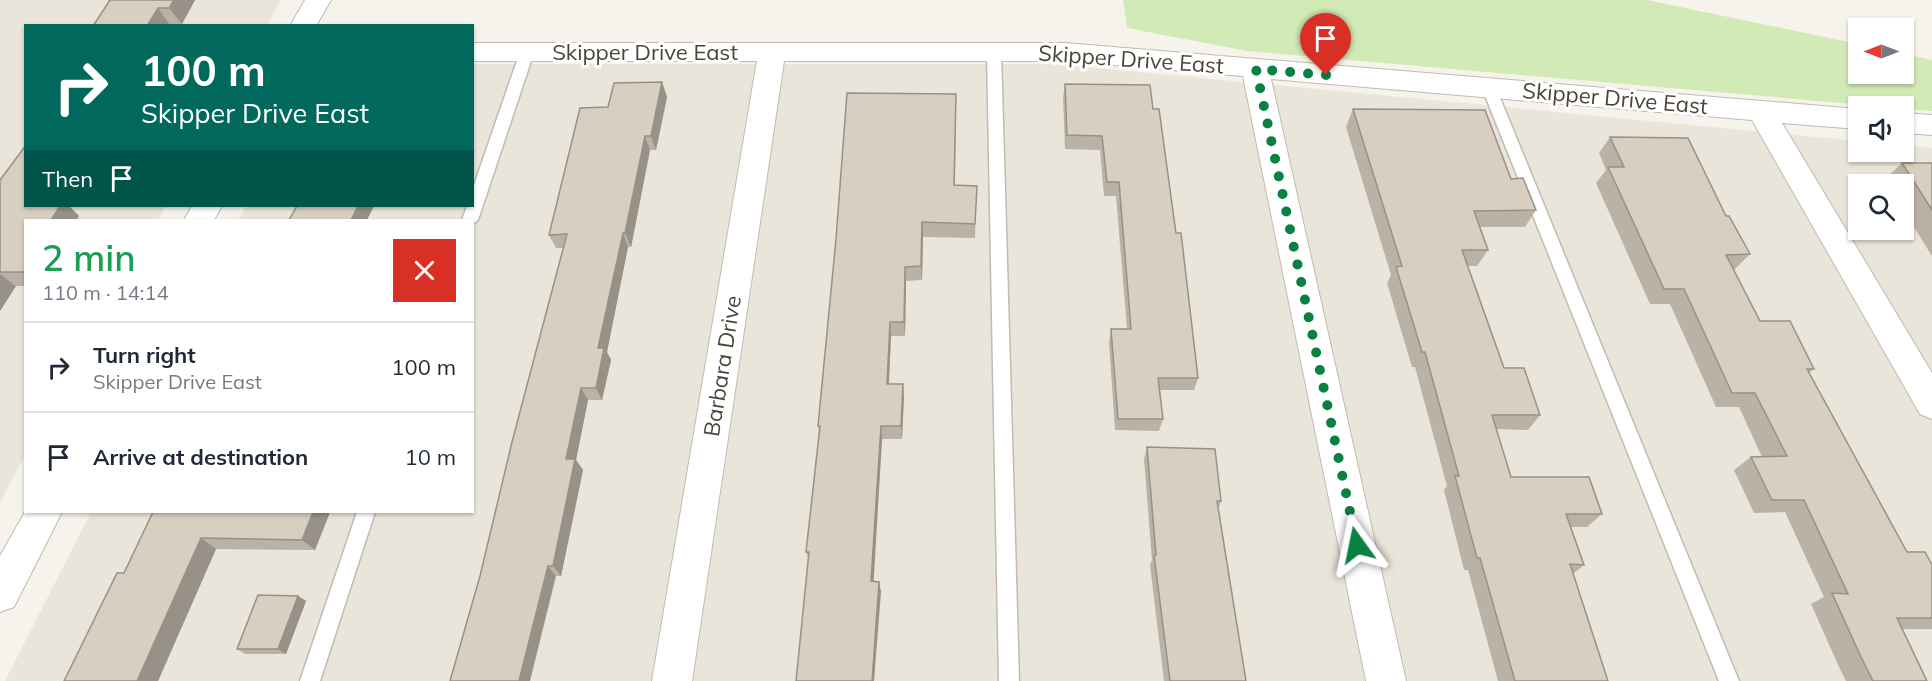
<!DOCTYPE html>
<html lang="en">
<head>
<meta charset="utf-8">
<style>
	body { margin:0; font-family:Mulish,sans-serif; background:#f2f2f3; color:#1f2937; height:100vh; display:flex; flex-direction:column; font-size:22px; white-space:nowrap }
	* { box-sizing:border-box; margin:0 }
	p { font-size:20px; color:#747a83 }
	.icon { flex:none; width:33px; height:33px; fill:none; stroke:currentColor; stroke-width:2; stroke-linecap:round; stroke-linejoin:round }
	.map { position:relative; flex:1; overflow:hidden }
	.side { position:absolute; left:24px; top:219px; width:450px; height:294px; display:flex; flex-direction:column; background:#fff; border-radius:0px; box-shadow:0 2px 4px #0004 }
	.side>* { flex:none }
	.guide { position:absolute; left:24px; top:24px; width:450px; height:183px; border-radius:0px; box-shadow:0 2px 4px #0004; background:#00695c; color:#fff; overflow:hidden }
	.needle { width:39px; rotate:270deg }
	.tools { position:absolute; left:1848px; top:18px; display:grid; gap:12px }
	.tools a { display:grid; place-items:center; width:66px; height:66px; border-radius:0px; background:#fff; box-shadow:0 2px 4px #0004; font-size:30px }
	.pin { position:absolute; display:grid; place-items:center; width:51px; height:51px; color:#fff; margin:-62px -26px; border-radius:50% 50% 50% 0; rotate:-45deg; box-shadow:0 0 6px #0007 }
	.pin .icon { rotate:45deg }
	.me { position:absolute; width:66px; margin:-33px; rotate:348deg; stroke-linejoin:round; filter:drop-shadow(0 0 4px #0008) }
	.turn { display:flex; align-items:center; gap:21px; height:126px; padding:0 18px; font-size:27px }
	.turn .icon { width:78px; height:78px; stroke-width:2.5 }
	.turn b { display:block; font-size:42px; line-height:51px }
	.then { display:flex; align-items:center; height:57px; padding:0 18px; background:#0003; gap:12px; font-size:22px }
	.round { display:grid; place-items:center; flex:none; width:63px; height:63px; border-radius:0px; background:#f2f2f3 }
	.overview { display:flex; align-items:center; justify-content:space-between; height:102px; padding:0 18px }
	h1 { font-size:36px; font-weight:600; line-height:45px; color:#1e9e55 }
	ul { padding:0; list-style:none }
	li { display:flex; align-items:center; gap:18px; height:90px; padding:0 18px; border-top:2px solid #e0e1e3 }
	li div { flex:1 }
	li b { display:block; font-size:22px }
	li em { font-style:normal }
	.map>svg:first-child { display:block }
</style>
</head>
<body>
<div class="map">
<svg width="1932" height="681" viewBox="0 0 1932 681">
	<rect width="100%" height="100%" fill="#f6f3ec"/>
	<g fill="#eae5da" fill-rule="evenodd">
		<path d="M 0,0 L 281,0 L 267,25 L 26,26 L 26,206 L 166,206 L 158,220 L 26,220 L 25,456 L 0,502 Z"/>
		<path d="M 473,64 L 1056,64 L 1858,141 L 1858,152 L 1904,152 L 1904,145 L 1932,148 L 1932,681 L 5,681 L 91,512 L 472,512 L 472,220 L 238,220 L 246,206 L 472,206 ZM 1858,184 L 1904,184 L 1904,230 L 1858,230 Z"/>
	</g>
	<path fill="#d2eab5" d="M 1123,0 L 1647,0 L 1858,44 L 1858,74 L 1904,74 L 1904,54 L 1932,60 L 1932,111 L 1904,109 L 1904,106 L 1876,106 L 1247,51 L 1127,28 Z"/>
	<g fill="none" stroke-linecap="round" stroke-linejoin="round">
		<defs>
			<g id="service">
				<path d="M 527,47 L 534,52 L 478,220 L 472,225 L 472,220 L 462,220 L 467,206 L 472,206 L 472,191 L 520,52 Z"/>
				<path d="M 994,47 L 1001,52 L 1019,681 L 999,681 L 987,52 Z"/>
				<path d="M 1489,83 L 1496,88 L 1739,681 L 1719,681 L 1482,88 Z"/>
				<path d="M 357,512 L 375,512 L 320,681 L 300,681 Z"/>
			</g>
			<g id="minor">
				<path d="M 472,43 L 1065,43 L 1858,109 L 1858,129 L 1782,123 L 1932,373 L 1932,419 L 1920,414 L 1752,120 L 1271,79 L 1406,681 L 1366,681 L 1243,76 L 1065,61 L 784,61 L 692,681 L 652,681 L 757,61 L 472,61 Z"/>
				<path d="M 1904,113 L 1932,115 L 1932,135 L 1904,133 Z"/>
			</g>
			<g id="tertiary">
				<path d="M 305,0 L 331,0 L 316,26 L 290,26 Z"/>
				<path d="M 192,206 L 222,206 L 214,220 L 184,220 Z"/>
				<path d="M 26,510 L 62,512 L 14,607 L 0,612 L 0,556 Z"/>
			</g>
		</defs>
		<use href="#service" stroke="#c2bbae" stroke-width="3"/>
		<use href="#minor" stroke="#c2bbae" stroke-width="2"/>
		<use href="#tertiary" stroke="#c2bbae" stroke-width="2"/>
		<use href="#service" fill="#fff" fill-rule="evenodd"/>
		<use href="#minor" fill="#fff" fill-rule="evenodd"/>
		<use href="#tertiary" fill="#fff" fill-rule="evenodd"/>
	</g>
	<g fill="#bab2a6">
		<path d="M 108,0 L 195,0 L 182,24 L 170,25 L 109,2 Z"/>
		<path d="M 662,82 L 667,97 L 656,150 L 650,150 L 631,247 L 628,247 L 607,352 L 611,360 L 602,400 L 588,400 L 576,460 L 583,470 L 561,576 L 480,576 L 564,248 L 556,248 L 549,235 L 608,107 Z"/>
		<path d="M 1065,84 L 1153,109 L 1176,233 L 1198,378 L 1194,390 L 1160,390 L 1163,419 L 1159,431 L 1115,430 L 1109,342 L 1111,329 L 1127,329 L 1116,196 L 1104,196 L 1100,150 L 1065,149 L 1063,98 Z"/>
		<path d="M 956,109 L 955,185 L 976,200 L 975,238 L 923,237 L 922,280 L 906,281 L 905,336 L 891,336 L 889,384 L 904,396 L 902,439 L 882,439 L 873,581 L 881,592 L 809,560 L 806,552 L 819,432 L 818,426 Z"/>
		<path d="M 1353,109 L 1511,179 L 1536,210 L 1525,227 L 1480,227 L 1488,250 L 1477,266 L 1468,266 L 1504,368 L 1540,415 L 1528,430 L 1496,429 L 1511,477 L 1602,514 L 1587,527 L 1571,527 L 1584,565 L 1573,574 L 1608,681 L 1498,681 L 1468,570 L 1464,570 L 1444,490 L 1447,486 L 1415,367 L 1412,367 L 1387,283 L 1391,275 L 1346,127 Z"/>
		<path d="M 1610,137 L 1726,216 L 1750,254 L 1734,270 L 1760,321 L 1814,369 L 1809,373 L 1907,552 L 1932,565 L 1932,629 L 1902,629 L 1927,681 L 1846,681 L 1839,667 L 1811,604 L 1824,597 L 1785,512 L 1754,513 L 1734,470 L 1751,457 L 1762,457 L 1739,407 L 1716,407 L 1670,304 L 1650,304 L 1596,183 L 1606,170 L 1599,153 Z"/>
		<path d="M 1902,163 L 1932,163 L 1932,256 L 1904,211 L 1904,184 L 1887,184 L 1884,180 Z"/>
		<path d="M 0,180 L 69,206 L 79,216 L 76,220 L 26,220 L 26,286 L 16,286 L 0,311 Z"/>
		<path d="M 1147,447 L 1221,501 L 1218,509 L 1246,681 L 1164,681 L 1150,565 L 1152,560 L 1144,459 Z"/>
		<path d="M 153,512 L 330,512 L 315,550 L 216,549 L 158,681 L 64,681 L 124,573 Z"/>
		<path d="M 298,596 L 306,601 L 286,654 L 245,654 L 237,649 Z"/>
	</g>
	<g fill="#979187">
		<path d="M 174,0 L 195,0 L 182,24 L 169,8 Z"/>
		<path d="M 158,8 L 170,25 L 169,26 L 147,26 Z"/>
		<path d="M 662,82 L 667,97 L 656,150 L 651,136 Z"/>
		<path d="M 645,136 L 650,150 L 631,247 L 625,233 Z"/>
		<path d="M 53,206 L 70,206 L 69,206 L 79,216 L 76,220 L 51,220 Z"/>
		<path d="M 358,206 L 374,206 L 367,220 L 351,220 Z"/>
		<path d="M 922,222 L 923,237 L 922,280 L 921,266 Z"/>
		<path d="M 623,233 L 628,247 L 607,352 L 611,360 L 602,400 L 596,388 L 598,348 Z"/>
		<path d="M 905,267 L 906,281 L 905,336 L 904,322 Z"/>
		<path d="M 0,274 L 16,286 L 0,311 Z"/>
		<path d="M 890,322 L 891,336 L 888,396 L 887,384 Z"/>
		<path d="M 903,384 L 904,396 L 902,439 L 901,426 Z"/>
		<path d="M 581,388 L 588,400 L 576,460 L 583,470 L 561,576 L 553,566 L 566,459 Z"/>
		<path d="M 881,426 L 882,439 L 873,592 L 871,581 Z"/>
		<path d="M 313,512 L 330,512 L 315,550 L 302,540 Z"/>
		<path d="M 201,538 L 216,549 L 158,681 L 137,681 Z"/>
		<path d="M 548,566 L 556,576 L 530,681 L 519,681 Z"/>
		<path d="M 879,582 L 881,592 L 874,681 L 872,681 Z"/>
		<path d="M 298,596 L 306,601 L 286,654 L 278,649 Z"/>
	</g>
	<g fill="#d8cfc1" stroke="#979187" stroke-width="1.5">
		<path d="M 110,0 L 174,0 L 169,8 L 158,8 L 147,26 L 93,26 Z"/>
		<path d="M 662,82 L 651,136 L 645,136 L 625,233 L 623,233 L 598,348 L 604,348 L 596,388 L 581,388 L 566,459 L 575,459 L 553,566 L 548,566 L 519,681 L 450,681 L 480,576 L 512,442 L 567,234 L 549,235 L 580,108 L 608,107 L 614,83 Z"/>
		<path d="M 1065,84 L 1150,85 L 1153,109 L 1159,109 L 1176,233 L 1181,233 L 1198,378 L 1158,378 L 1163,419 L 1118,419 L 1111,329 L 1131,329 L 1119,182 L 1107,182 L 1102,136 L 1067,135 Z"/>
		<path d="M 847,93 L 956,94 L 954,185 L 977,186 L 975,224 L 922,222 L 921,266 L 905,267 L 904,322 L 890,322 L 887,384 L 903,384 L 901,426 L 881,426 L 871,581 L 879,582 L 872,681 L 796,681 L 809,552 L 806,552 L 820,426 L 818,426 L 836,239 Z"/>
		<path d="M 1353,109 L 1485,110 L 1511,179 L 1523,178 L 1536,210 L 1474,211 L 1488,250 L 1462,250 L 1504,368 L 1524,368 L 1540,415 L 1492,415 L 1511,477 L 1589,477 L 1602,514 L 1566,514 L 1584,565 L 1570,564 L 1608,681 L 1515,681 L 1480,558 L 1477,558 L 1455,476 L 1459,476 L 1425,352 L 1422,352 L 1396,267 L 1402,266 Z"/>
		<path d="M 1610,137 L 1688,138 L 1726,216 L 1729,216 L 1750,254 L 1726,255 L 1760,321 L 1790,321 L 1814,369 L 1807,369 L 1907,552 L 1925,552 L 1932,565 L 1932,618 L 1897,618 L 1927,681 L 1873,681 L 1861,657 L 1832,593 L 1848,594 L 1804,500 L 1772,500 L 1751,457 L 1787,456 L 1755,393 L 1732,393 L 1684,289 L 1664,289 L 1608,167 L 1624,167 Z"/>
		<path d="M 26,145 L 26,206 L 60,206 L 51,220 L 26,220 L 26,272 L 0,272 L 0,180 Z"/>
		<path d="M 1902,163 L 1932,163 L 1932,210 Z"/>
		<path d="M 297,206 L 358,206 L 351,220 L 289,220 Z"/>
		<path d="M 1147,447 L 1215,449 L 1221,501 L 1217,501 L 1246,681 L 1170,681 L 1154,555 L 1156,555 Z"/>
		<path d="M 153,512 L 313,512 L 302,540 L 201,538 L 137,681 L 64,681 L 117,573 L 124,573 Z"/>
		<path d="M 258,595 L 298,596 L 278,649 L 237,649 Z"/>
	</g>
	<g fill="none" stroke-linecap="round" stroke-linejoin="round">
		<path stroke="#0b8043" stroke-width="10" stroke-dasharray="0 18" d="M 1326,75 L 1256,69 L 1357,545"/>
	</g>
	<g text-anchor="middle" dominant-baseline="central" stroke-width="6" stroke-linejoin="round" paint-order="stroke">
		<g font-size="22" fill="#4b4439" stroke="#fff">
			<text x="645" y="52">Skipper Drive East</text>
			<text transform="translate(1131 59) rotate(4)">Skipper Drive East</text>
			<text transform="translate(1615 98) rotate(5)">Skipper Drive East</text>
			<text transform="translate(722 366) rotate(-81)">Barbara Drive</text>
		</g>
	</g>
</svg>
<div class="tools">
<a><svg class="needle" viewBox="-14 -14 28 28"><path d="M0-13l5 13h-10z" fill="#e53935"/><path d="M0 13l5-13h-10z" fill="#747a83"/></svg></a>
<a><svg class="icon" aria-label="sound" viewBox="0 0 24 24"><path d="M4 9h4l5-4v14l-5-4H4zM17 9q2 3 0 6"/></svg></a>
<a><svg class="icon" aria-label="search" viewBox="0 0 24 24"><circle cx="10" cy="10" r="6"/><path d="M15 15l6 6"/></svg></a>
</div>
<div class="pin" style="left:1326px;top:75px;background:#d93025"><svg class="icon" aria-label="arrive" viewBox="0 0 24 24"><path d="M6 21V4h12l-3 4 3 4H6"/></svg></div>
<svg class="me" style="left:1357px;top:545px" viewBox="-20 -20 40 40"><path d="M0-17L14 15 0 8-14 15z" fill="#0b8043" stroke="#fff" stroke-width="4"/></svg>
<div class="guide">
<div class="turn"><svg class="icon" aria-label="right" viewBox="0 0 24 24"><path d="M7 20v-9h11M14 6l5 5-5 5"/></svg><div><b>100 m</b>Skipper Drive East</div></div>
<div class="then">Then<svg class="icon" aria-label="arrive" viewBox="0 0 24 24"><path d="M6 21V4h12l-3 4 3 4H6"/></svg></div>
</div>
<section class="side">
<div class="overview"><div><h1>2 min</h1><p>110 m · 14:14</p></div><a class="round" style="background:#d93025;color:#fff"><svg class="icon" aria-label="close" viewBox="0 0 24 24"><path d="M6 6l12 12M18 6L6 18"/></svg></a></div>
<ul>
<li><svg class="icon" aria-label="right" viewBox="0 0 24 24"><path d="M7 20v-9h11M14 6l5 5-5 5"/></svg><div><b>Turn right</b><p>Skipper Drive East</p></div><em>100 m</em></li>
<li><svg class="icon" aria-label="arrive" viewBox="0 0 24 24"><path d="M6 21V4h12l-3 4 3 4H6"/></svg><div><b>Arrive at destination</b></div><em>10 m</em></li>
</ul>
</section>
</div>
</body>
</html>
